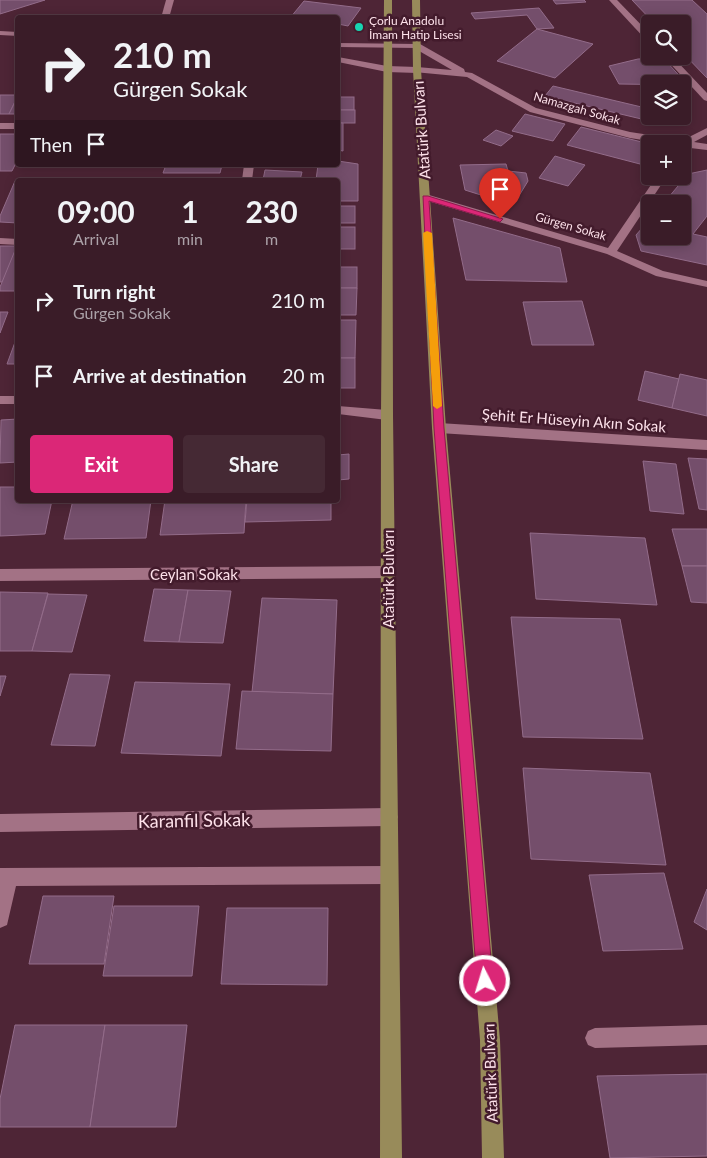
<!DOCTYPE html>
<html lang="en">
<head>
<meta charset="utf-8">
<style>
	body { margin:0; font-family:Lato,sans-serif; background:#452934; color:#f1f3f6; height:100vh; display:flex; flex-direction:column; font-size:19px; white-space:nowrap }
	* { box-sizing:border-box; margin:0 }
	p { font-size:16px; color:#aba1a8 }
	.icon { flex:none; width:28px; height:28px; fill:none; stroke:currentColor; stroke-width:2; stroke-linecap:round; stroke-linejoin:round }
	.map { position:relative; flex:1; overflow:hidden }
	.sheet { position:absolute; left:15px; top:178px; width:325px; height:325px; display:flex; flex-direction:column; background:#3a1c28; border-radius:5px; box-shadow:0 2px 12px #0003,0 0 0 1px #543a45 }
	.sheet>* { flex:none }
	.top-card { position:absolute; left:15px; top:15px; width:325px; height:152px; border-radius:5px; box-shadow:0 2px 12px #0003,0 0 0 1px #543a45; background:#3a1c28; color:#f1f3f6; overflow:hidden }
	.tools { position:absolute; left:641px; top:15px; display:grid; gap:10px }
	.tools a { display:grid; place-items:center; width:50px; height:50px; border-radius:5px; background:#3a1c28; box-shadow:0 2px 12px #0003,0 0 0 1px #543a45; font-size:25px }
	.pin { position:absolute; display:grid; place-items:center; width:42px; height:42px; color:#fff; margin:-51px -21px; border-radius:50% 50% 50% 0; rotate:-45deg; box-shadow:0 0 5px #0007 }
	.pin .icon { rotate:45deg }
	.me { position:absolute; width:55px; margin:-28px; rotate:355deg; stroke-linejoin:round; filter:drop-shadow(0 0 4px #0008) }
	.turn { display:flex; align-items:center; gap:18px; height:105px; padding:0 15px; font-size:22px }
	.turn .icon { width:65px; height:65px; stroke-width:2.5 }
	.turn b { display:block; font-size:35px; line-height:42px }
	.then { display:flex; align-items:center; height:48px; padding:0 15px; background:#0003; gap:10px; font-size:19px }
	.eta { display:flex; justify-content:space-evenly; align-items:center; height:85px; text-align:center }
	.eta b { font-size:30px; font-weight:700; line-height:35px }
	.primary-button { display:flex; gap:10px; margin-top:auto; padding:10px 15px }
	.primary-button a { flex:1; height:58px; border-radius:5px; background:#db2777; color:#fff; font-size:20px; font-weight:700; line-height:58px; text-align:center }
	.primary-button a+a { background:#452934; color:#f1f3f6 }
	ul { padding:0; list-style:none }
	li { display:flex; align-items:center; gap:15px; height:75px; padding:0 15px }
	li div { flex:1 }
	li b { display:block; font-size:19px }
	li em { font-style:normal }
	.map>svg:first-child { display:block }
</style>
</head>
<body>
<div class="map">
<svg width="707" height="1158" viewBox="0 0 707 1158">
	<rect width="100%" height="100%" fill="#4e2536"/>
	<g fill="#744e6b" stroke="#936c8a">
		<path d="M 0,0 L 45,0 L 0,14 Z"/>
		<path d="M 553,0 L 584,0 L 586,2 L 556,4 Z"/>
		<path d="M 632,0 L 692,0 L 707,14 L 707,78 L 682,52 L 682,24 L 655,24 Z"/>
		<path d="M 304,1 L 361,8 L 348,26 L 338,24 L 338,18 L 290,18 Z"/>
		<path d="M 539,8 L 554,28 L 537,29 L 527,15 L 475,19 L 471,13 Z"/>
		<path d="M 537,29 L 593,44 L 555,78 L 497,61 Z"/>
		<path d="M 663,58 L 688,85 L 619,84 L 609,66 L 638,59 Z"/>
		<path d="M 553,86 L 650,109 L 650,116 L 658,116 L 654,122 L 545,96 Z"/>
		<path d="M 0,95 L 18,95 L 9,114 L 0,114 Z"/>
		<path d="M 18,96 L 18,114 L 9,114 Z"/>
		<rect x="338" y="97" width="16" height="13"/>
		<rect x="338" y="110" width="17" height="13"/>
		<path d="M 525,114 L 565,124 L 553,141 L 512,131 Z"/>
		<path d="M 338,123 L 343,123 L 343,151 L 338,150 Z"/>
		<path d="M 581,127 L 650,144 L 650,150 L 640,164 L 567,145 Z"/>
		<path d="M 496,130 L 513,136 L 501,146 L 483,140 Z"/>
		<path d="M 0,134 L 18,134 L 18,159 L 12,171 L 0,171 Z"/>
		<path d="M 555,156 L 585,165 L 568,186 L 539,178 Z"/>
		<path d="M 338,161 L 358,164 L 358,201 L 338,201 L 338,180 L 316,180 L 318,165 L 338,165 Z"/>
		<path d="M 506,164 L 508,171 L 526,173 L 528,181 L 517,199 L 500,201 L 465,190 L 460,165 Z"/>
		<path d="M 166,165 L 222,165 L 220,173 L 163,173 Z"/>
		<path d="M 265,170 L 302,172 L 300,180 L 263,180 Z"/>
		<path d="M 707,170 L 707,216 L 693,234 L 707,237 L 707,265 L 641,251 L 636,235 L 650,219 L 650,236 L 682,236 L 682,204 L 663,204 L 688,174 Z"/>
		<path d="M 15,181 L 18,181 L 18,223 L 0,222 L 0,216 Z"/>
		<rect x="338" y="206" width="17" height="17"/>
		<path d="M 453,218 L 560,248 L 567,282 L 466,280 Z"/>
		<rect x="338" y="227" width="17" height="22"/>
		<path d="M 0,246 L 17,246 L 3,282 L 0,282 Z"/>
		<path d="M 16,248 L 18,248 L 18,291 L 0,291 L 0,287 Z"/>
		<rect x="338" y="267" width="19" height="21"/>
		<path d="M 338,288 L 357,288 L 356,315 L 338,315 Z"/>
		<path d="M 582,301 L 594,345 L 532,345 L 523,302 Z"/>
		<path d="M 0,312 L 8,312 L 0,333 Z"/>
		<path d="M 338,320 L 356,320 L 355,358 L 338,358 Z"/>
		<path d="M 18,334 L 18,364 L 7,364 Z"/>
		<rect x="338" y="358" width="17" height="30"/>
		<path d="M 645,371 L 679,379 L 672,408 L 638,400 Z"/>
		<path d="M 680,374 L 707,380 L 707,416 L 672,408 Z"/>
		<path d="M 18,419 L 18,462 L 0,463 L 1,420 Z"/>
		<path d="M 349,454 L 349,479 L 338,480 L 338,455 Z"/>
		<path d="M 688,458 L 707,459 L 707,510 L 699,509 Z"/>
		<path d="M 643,461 L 676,464 L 684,514 L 650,511 Z"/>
		<path d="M 0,487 L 18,487 L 18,500 L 52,500 L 45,534 L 0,536 Z"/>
		<path d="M 73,500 L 151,500 L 146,538 L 64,539 Z"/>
		<path d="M 165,500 L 246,500 L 244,533 L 160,535 Z"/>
		<path d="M 247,500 L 331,500 L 331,520 L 245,522 Z"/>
		<path d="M 672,529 L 707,529 L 707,566 L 682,566 Z"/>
		<path d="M 530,533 L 645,538 L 657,605 L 536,599 Z"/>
		<path d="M 682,566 L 707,566 L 707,603 L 691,602 Z"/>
		<path d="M 154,589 L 188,590 L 179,642 L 144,641 Z"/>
		<path d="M 188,590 L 231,591 L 223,643 L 179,642 Z"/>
		<path d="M 0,592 L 48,593 L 32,651 L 0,651 Z"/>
		<path d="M 48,594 L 87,595 L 72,652 L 32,651 Z"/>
		<path d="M 262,598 L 337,600 L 333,694 L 252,692 Z"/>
		<path d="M 511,617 L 620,619 L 643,739 L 523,737 Z"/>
		<path d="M 70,674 L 110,675 L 95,746 L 51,745 Z"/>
		<path d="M 0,676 L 6,676 L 0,696 Z"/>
		<path d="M 135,682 L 230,684 L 221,756 L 121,753 Z"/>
		<path d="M 242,691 L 333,694 L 331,751 L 236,749 Z"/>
		<path d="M 523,768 L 650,773 L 666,865 L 531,859 Z"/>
		<path d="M 664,873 L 683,949 L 603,951 L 589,875 Z"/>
		<path d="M 707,889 L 707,930 L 694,922 Z"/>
		<path d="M 43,896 L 114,896 L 104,964 L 29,964 Z"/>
		<path d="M 114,906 L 199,906 L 192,976 L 103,976 Z"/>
		<path d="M 227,908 L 328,908 L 327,985 L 221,984 Z"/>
		<path d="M 15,1025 L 105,1025 L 90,1127 L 0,1127 L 0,1099 Z"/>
		<path d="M 105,1025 L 187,1025 L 176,1127 L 90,1127 Z"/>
		<path d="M 707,1074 L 707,1156 L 610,1158 L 597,1076 Z"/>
	</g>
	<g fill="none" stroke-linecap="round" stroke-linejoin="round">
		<g fill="#a37285" fill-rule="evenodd">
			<path d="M 166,0 L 174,0 L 169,18 L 161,18 Z"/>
			<path d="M 609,0 L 617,0 L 650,34 L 650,41 L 647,41 Z"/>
			<path d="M 414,44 L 420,44 L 464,69 L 465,72 L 472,73 L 536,108 L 630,132 L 683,140 L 707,128 L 707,135 L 694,142 L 707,144 L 707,150 L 682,147 L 682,144 L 668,144 L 630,138 L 530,112 L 467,77 L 414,72 L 414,68 L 417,67 L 452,70 L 414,48 Z"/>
			<path d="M 663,56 L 672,56 L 707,93 L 707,101 L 704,100 Z"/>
			<rect x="0" y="123" width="18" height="6"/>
			<path d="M 244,165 L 254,165 L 252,180 L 242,180 Z"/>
			<path d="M 657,176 L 667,176 L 617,251 L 663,271 L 707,281 L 707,287 L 656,276 L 607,254 L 421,199 L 420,197 L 421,195 L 429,195 L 608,248 Z"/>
			<path d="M 0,238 L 18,239 L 18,245 L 0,244 Z"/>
			<rect x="0" y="396" width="18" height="8"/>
			<path d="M 338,406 L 387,410 L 392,412 L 393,415 L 392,418 L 387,420 L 338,414 Z"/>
			<path d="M 439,423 L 707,440 L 707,450 L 439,433 L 434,431 L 432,428 L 434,425 Z"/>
			<path d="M 389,566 L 394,568 L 396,572 L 394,576 L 389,578 L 0,581 L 0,569 Z"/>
			<path d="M 389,808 L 395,811 L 398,817 L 395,823 L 389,826 L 0,832 L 0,814 Z"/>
			<path d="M 388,866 L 395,868 L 397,875 L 395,882 L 388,884 L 16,886 L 7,925 L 0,928 L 0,868 Z"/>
			<path d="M 707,1025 L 707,1045 L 595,1048 L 588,1045 L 585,1038 L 588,1031 L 595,1028 Z"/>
		</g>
		<g fill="#a37285" fill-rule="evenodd">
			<path d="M 0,31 L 18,32 L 18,36 L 0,35 Z"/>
			<path d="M 338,43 L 417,44 L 421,46 L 417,48 L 338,47 Z"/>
			<path d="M 338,57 L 387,66 L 417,67 L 421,70 L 417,73 L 387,72 L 338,62 Z"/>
		</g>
		<g fill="#988b5a" fill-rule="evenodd">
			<path d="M 384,0 L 392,0 L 393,415 L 402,1158 L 380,1158 L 381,415 Z"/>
			<path d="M 412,0 L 420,0 L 421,70 L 446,428 L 500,1040 L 504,1158 L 482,1158 L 480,1040 L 432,428 L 413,70 Z"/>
		</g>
	</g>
	<path fill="#db2777" stroke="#8e194d" d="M 423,196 L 428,196 L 503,219 L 500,222 L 429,201 L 444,428 L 493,981 L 490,987 L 485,989 L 480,987 L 477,981 L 434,428 Z"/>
	<path fill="#f59e0b" d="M 427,231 L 432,233 L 442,406 L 437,409 L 433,406 L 423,233 Z"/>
	<circle fill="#18d5b2" stroke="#431b2c" stroke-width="2" cx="359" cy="27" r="5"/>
	<g text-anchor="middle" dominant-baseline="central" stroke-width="5" stroke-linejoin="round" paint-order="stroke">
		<g font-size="12" fill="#fde1ea" stroke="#431b2c" text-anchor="start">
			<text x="369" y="20">Çorlu Anadolu<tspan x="369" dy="14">İmam Hatip Lisesi</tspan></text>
		</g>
		<g font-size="12" fill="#fde1ea" stroke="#431b2c">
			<text transform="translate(577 108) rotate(16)">Namazgah Sokak</text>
			<text transform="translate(571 226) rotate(16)">Gürgen Sokak</text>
		</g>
		<g font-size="15" fill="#fde1ea" stroke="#431b2c">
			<text transform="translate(421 130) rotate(-94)">Atatürk Bulvarı</text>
			<text transform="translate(574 420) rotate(4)">Şehit Er Hüseyin Akın Sokak</text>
			<text x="194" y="574">Ceylan Sokak</text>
			<text transform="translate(388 579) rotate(-90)">Atatürk Bulvarı</text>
			<text transform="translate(490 1073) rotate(-92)">Atatürk Bulvarı</text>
		</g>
		<g font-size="18" fill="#fde1ea" stroke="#431b2c">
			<text transform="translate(194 820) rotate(-1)">Karanfil Sokak</text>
		</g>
	</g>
</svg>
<div class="tools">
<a><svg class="icon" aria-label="search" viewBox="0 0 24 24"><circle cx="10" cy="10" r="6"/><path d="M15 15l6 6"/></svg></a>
<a><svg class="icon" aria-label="layers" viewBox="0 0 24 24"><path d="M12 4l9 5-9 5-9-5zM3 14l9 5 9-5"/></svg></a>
<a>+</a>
<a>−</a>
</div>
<div class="pin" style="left:500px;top:219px;background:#d93025"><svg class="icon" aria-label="arrive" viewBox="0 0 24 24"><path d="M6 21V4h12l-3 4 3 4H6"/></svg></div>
<svg class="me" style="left:485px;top:981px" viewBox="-20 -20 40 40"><circle r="17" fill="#db2777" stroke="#fff" stroke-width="3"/><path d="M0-11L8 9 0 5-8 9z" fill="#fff"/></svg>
<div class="top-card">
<div class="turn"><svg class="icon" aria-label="right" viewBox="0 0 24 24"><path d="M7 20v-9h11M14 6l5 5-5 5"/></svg><div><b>210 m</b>Gürgen Sokak</div></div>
<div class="then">Then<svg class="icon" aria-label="arrive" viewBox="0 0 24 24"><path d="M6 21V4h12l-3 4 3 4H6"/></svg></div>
</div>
<section class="sheet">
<div class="eta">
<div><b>09:00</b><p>Arrival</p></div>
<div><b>1</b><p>min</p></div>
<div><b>230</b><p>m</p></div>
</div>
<ul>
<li><svg class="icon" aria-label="right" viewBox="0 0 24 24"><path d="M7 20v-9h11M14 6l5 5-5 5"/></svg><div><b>Turn right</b><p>Gürgen Sokak</p></div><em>210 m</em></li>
<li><svg class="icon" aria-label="arrive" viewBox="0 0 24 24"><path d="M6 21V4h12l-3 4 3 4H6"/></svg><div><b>Arrive at destination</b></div><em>20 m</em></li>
</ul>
<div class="primary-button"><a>Exit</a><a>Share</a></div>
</section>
</div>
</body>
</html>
